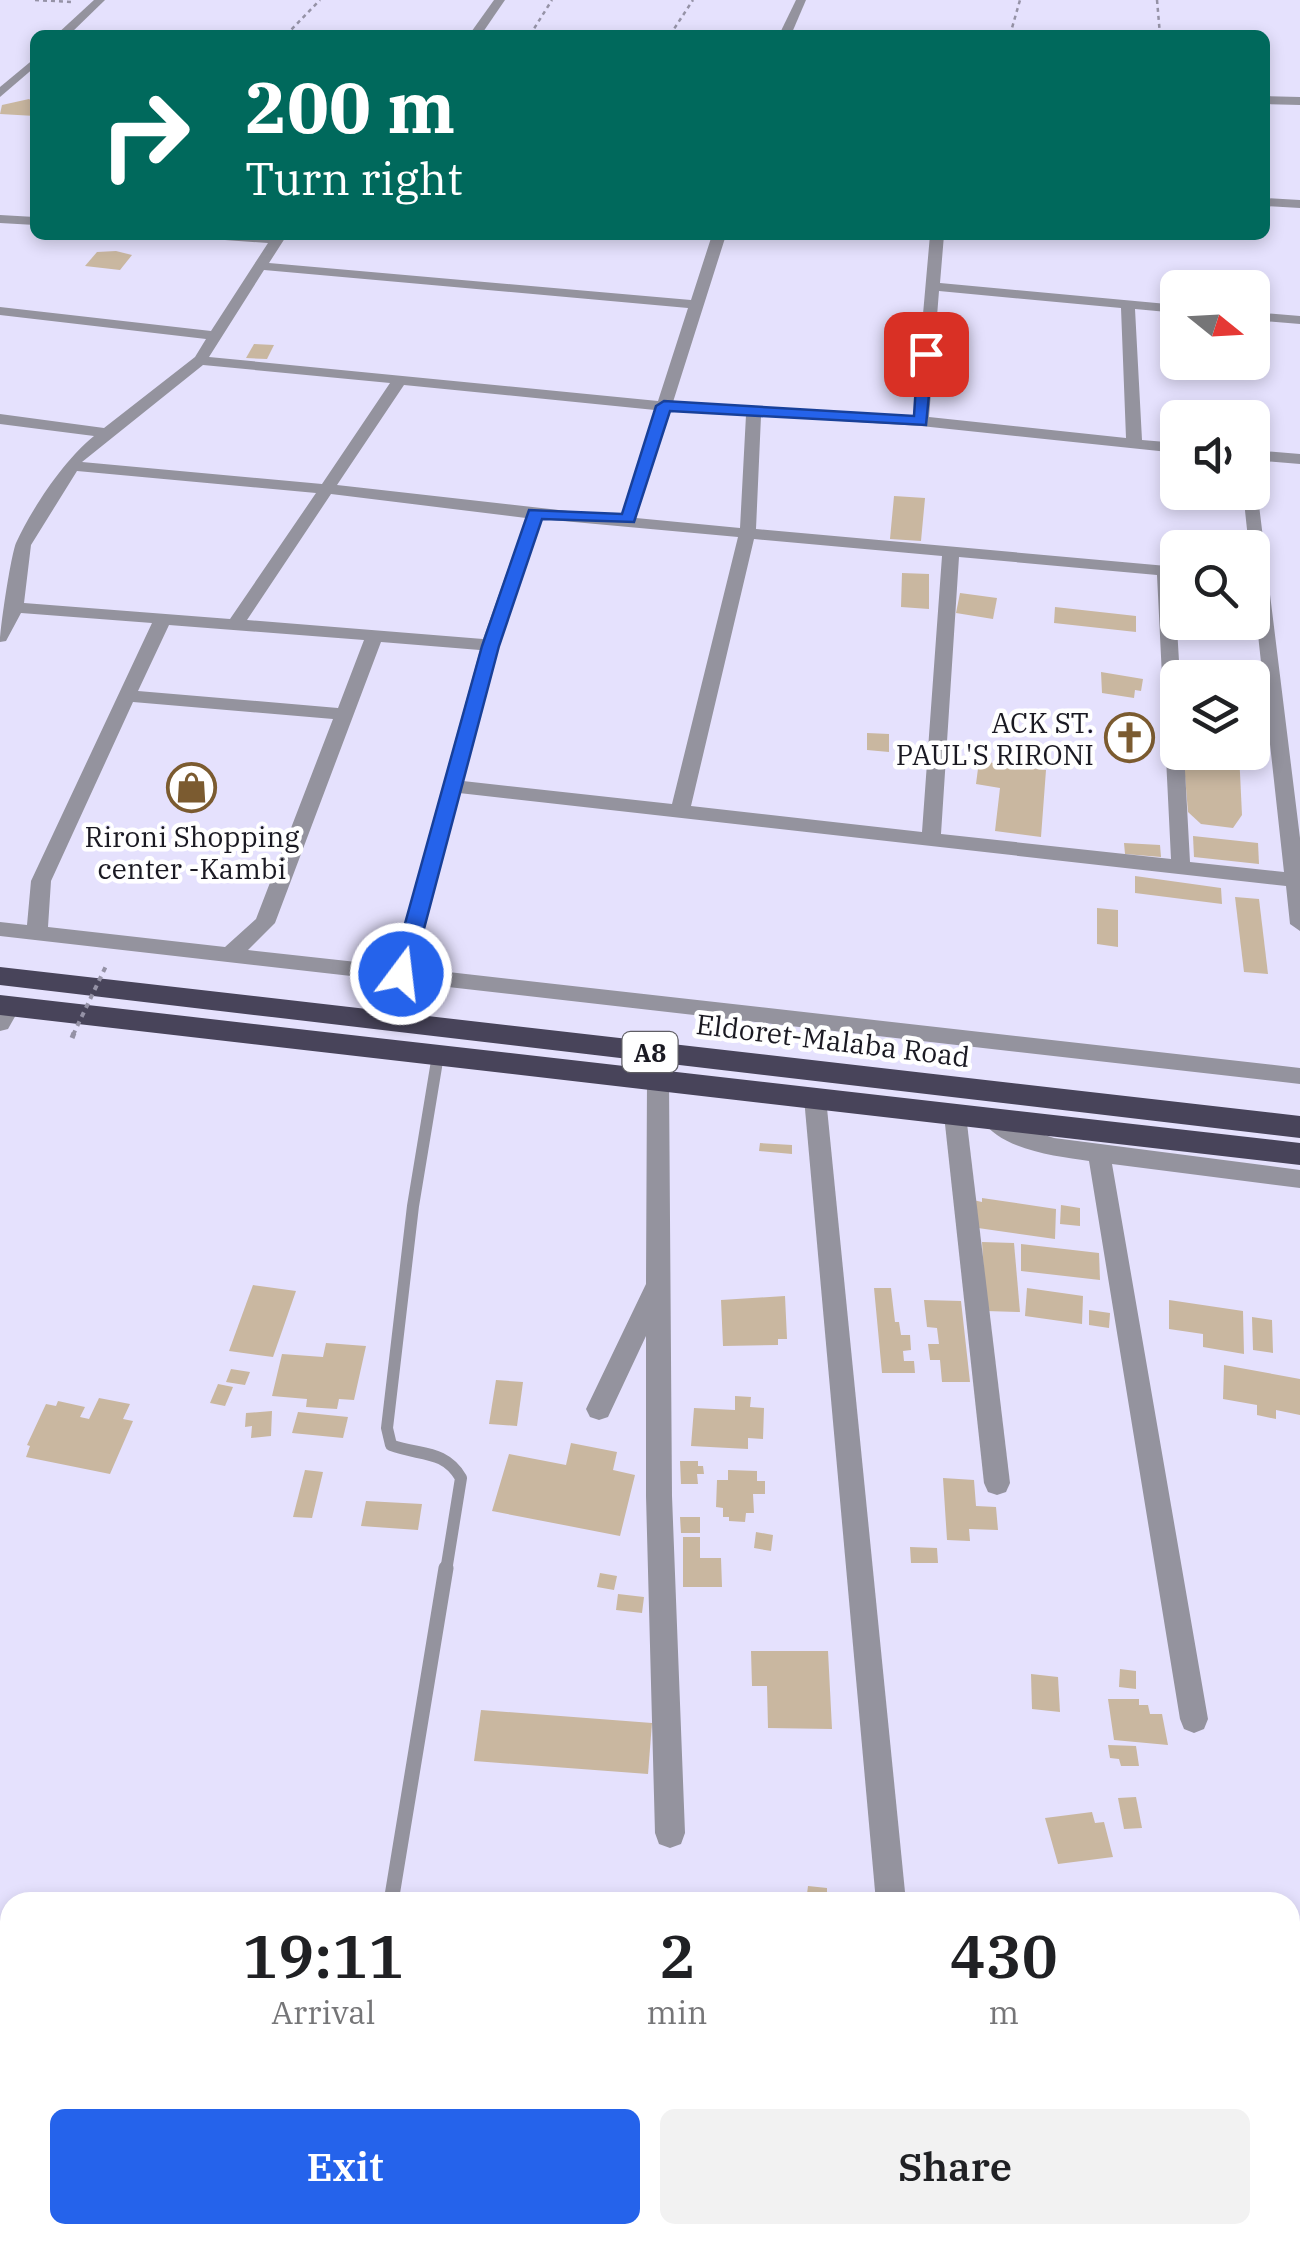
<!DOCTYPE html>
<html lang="en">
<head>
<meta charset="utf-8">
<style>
	body { margin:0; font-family:"IBM Plex Serif",serif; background:#f2f2f2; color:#202124; height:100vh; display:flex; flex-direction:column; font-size:38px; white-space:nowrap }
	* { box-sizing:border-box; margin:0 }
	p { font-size:32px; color:#757577 }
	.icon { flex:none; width:55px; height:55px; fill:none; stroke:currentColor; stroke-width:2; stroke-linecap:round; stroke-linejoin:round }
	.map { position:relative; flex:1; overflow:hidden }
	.side { position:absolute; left:0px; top:1892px; width:1300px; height:352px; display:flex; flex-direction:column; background:#fff; border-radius:30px 30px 0 0; box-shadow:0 5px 15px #0003 }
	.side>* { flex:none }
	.banner { position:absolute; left:30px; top:30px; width:1240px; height:210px; border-radius:15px; box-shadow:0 5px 15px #0003; background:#00695c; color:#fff; overflow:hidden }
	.needle { width:65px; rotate:108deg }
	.tools { position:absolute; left:1160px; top:270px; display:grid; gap:20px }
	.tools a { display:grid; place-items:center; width:110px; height:110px; border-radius:15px; background:#fff; box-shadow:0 5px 15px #0003; font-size:50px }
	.pin { position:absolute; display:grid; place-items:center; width:85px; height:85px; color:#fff; margin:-42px; border-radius:20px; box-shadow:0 5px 15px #0006 }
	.me { position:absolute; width:110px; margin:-55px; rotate:15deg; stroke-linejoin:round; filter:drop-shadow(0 0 8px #0008) }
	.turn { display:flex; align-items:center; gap:35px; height:210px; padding:0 50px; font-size:45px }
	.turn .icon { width:130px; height:130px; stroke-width:2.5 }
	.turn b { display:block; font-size:70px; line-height:85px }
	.eta { display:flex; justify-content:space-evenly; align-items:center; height:170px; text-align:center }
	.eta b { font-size:60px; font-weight:600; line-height:70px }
	.cta { display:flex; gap:20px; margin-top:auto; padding:20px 50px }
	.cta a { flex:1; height:115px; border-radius:15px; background:#2563eb; color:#fff; font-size:40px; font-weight:600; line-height:115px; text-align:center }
	.cta a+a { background:#f2f2f2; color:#202124 }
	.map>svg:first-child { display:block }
</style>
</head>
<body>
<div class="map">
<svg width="1300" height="2243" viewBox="0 0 1300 2243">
	<rect width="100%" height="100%" fill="#e5e1fd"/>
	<g fill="#c9b7a0">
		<path d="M 29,99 L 35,103 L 35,116 L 0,114 L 2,105 Z"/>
		<path d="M 116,251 L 132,255 L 120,270 L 85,266 L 97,252 Z"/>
		<path d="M 254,344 L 274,345 L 267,359 L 246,358 Z"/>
		<path d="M 894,496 L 925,498 L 921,541 L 890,539 Z"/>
		<path d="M 902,573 L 929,574 L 929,609 L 901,607 Z"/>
		<path d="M 960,593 L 997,598 L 993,619 L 956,613 Z"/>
		<path d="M 1055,607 L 1136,616 L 1136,632 L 1054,623 Z"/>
		<path d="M 1101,672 L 1143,679 L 1141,691 L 1135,690 L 1134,698 L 1102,693 Z"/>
		<path d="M 867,733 L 889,734 L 889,752 L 867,750 Z"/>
		<path d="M 1183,752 L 1239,752 L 1242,815 L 1233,828 L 1201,824 L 1188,812 Z"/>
		<path d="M 979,761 L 1046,770 L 1041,837 L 995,831 L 1000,788 L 976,784 Z"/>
		<path d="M 1193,836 L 1258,843 L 1259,864 L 1194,857 Z"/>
		<path d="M 1124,843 L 1160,845 L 1161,857 L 1125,854 Z"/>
		<path d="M 1135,876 L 1221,888 L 1222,904 L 1135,893 Z"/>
		<path d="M 1235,897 L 1259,899 L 1268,974 L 1244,972 Z"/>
		<path d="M 1097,908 L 1118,910 L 1118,947 L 1097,944 Z"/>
		<path d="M 760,1143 L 792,1145 L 792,1154 L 759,1151 Z"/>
		<path d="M 982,1198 L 1056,1209 L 1055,1239 L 971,1227 L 973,1200 L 982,1202 Z"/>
		<path d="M 1061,1205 L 1080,1208 L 1080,1226 L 1060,1224 Z"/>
		<path d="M 982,1242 L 1014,1243 L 1020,1312 L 986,1311 Z"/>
		<path d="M 1021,1244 L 1099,1253 L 1100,1280 L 1021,1271 Z"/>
		<path d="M 253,1285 L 296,1291 L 273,1357 L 229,1351 Z"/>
		<path d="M 874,1288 L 891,1288 L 895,1322 L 899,1322 L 901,1335 L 910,1335 L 911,1350 L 903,1351 L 904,1361 L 914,1361 L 915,1373 L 882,1373 Z"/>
		<path d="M 1027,1288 L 1083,1296 L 1082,1324 L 1025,1316 Z"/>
		<path d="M 785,1296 L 787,1339 L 778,1339 L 778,1345 L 723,1346 L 721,1300 Z"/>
		<path d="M 924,1300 L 961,1301 L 970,1382 L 942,1382 L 940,1360 L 930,1360 L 928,1344 L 939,1344 L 937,1328 L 927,1327 Z"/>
		<path d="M 1169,1300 L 1243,1311 L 1244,1354 L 1203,1347 L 1203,1334 L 1169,1329 Z"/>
		<path d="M 1089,1310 L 1110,1313 L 1109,1328 L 1089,1325 Z"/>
		<path d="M 1252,1317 L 1272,1320 L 1273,1353 L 1253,1350 Z"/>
		<path d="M 326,1343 L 366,1346 L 354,1400 L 339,1399 L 337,1409 L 306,1407 L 307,1399 L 272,1396 L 282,1354 L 323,1357 Z"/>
		<path d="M 1224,1365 L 1300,1379 L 1300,1415 L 1276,1410 L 1276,1419 L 1257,1415 L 1257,1405 L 1223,1399 Z"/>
		<path d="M 231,1369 L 250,1372 L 245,1385 L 226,1382 Z"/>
		<path d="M 496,1380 L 523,1382 L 517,1426 L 489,1424 Z"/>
		<path d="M 218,1384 L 233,1387 L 225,1406 L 210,1403 Z"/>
		<path d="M 735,1396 L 751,1397 L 750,1407 L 764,1408 L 763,1439 L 748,1438 L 748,1449 L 691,1446 L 694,1408 L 735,1410 Z"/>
		<path d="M 99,1398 L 130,1404 L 123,1419 L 133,1421 L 110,1474 L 26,1457 L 30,1446 L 27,1445 L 46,1404 L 56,1406 L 58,1401 L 85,1407 L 80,1417 L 89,1419 Z"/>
		<path d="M 272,1411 L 271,1436 L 251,1438 L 252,1426 L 245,1427 L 246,1413 Z"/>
		<path d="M 298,1412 L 348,1417 L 343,1438 L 292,1433 Z"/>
		<path d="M 571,1443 L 617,1452 L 613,1470 L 635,1475 L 620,1536 L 492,1511 L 509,1454 L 566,1465 Z"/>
		<path d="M 680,1461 L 698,1461 L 698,1466 L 703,1466 L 704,1474 L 697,1474 L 698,1484 L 681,1484 Z"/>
		<path d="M 305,1470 L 323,1472 L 312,1518 L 293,1517 Z"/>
		<path d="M 728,1470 L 757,1471 L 757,1481 L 765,1481 L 765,1494 L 753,1494 L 754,1513 L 746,1513 L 745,1522 L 729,1521 L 729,1517 L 723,1517 L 723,1508 L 716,1507 L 717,1480 L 728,1480 Z"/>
		<path d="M 943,1478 L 974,1480 L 976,1506 L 996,1507 L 998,1530 L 969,1529 L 970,1541 L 947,1540 Z"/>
		<path d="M 366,1501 L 422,1504 L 418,1530 L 361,1526 Z"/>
		<path d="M 680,1517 L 700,1517 L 700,1533 L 681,1533 Z"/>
		<path d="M 756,1532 L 773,1535 L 771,1551 L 754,1548 Z"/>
		<path d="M 683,1537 L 700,1537 L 700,1558 L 721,1558 L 722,1587 L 683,1587 Z"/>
		<path d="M 910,1547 L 937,1548 L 938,1563 L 911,1563 Z"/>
		<path d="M 600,1573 L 617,1576 L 614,1590 L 597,1587 Z"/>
		<path d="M 618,1594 L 644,1597 L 642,1613 L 616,1610 Z"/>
		<path d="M 751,1651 L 828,1651 L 832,1729 L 768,1728 L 767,1686 L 752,1686 Z"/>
		<path d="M 1120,1669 L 1136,1671 L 1136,1689 L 1119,1687 Z"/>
		<path d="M 1031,1674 L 1058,1677 L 1060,1712 L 1032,1709 Z"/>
		<path d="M 1108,1699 L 1139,1699 L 1139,1705 L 1148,1705 L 1150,1714 L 1162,1714 L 1168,1745 L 1114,1740 Z"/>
		<path d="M 481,1710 L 652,1723 L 648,1774 L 474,1761 Z"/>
		<path d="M 1108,1745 L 1136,1746 L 1139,1766 L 1121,1766 L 1119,1759 L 1110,1758 Z"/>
		<path d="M 1136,1797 L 1142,1828 L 1124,1829 L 1118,1798 Z"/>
		<path d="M 1092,1812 L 1095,1823 L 1104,1822 L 1113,1857 L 1058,1864 L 1045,1818 Z"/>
		<path d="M 808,1886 L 827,1888 L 827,1897 L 847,1902 L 806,1902 Z"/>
	</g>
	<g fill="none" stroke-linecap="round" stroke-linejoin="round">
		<g stroke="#9592a6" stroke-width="2.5" stroke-dasharray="4 4" stroke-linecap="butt">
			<path d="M 35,0 L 72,2"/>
			<path d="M 1157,0 L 1160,35"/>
			<path d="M 286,35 L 320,0"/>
			<path d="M 530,35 L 552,0"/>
			<path d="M 670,35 L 693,0"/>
			<path d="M 1010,35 L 1020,0"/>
		</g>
		<path stroke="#94939e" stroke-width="12" d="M 438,1055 L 413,1206 L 387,1428 L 391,1445 C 419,1456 444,1449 461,1478 L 446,1571"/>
		<path stroke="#94939e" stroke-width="15" d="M 391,1902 L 446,1568"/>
		<g fill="#94939e" fill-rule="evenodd">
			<path d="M 94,0 L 105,0 L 69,35 L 56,35 Z"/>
			<path d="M 494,0 L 505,0 L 481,35 L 469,35 Z"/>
			<path d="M 796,0 L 806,0 L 791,35 L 779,35 Z"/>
			<path d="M 35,58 L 35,67 L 0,97 L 0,87 Z"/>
			<path d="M 1265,96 L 1300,97 L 1300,105 L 1265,104 Z"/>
			<path d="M 1265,198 L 1300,200 L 1300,208 L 1265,206 Z"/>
			<path d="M 0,215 L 35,217 L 35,225 L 0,223 Z"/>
			<path d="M 204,235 L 287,235 L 269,263 L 691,300 L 712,235 L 726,235 L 673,402 L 914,416 L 930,235 L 944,235 L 940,283 L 1178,305 L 1178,313 L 1135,309 L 1142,440 L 1178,443 L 1178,453 L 921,426 L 761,416 L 756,529 L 1178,567 L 1178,577 L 1174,577 L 1180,678 L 1178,752 L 1184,752 L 1190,862 L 1284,872 L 1252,580 L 1252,548 L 1249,548 L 1243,492 L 1257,489 L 1300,838 L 1300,931 L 1290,924 L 1286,886 L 459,793 L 413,968 L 1300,1068 L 1300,1084 L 0,936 L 0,922 L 27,925 L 31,881 L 152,623 L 21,613 L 6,641 L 0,642 C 0,628 11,555 16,543 C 32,508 65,459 94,436 L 0,424 L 0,414 L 104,428 L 195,357 L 206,339 L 0,315 L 0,307 L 211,331 L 268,243 L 211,239 ZM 264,270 L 688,308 L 658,401 L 209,357 ZM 939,291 L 1121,308 L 1126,438 L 929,417 ZM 203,365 L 390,383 L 322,484 L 82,462 ZM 404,385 L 655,410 L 621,517 L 337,485 ZM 670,411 L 746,415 L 740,528 L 636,518 ZM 77,471 L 316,493 L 230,619 L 24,603 L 31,545 ZM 331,494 L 526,518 L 483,639 L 247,620 ZM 541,519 L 738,537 L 672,804 L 463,781 L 499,645 ZM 754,539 L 942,556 L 922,832 L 691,806 ZM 959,557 L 1157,575 L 1171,859 L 941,834 ZM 169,625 L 364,640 L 338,708 L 138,691 ZM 381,642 L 480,650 L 393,966 L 248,950 L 275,923 ZM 133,702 L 333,719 L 256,919 L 225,947 L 48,927 L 51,881 Z"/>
			<path d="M 1252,312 L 1300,316 L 1300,324 L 1252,320 Z"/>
			<path d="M 1252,450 L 1300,454 L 1300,464 L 1252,460 Z"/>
			<path d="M 10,998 L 21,1006 L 8,1029 L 0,1031 L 0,1005 Z"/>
			<path d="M 658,1072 L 669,1081 L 672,1496 L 685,1833 L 681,1844 L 670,1848 L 659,1844 L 655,1833 L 646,1496 L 646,1336 L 608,1417 L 599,1420 L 590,1417 L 586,1409 L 646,1284 L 647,1081 Z"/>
			<path d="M 815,1089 L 823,1092 L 826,1098 L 906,1902 L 876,1902 L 804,1098 L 807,1092 Z"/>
			<path d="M 955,1106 L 963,1109 L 966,1115 L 1010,1483 L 1006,1492 L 997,1495 L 988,1492 L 984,1483 L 944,1115 L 947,1109 Z"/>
			<path d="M 992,1110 L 1029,1130 L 1054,1138 L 1300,1170 L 1300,1188 L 1112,1164 L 1208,1719 L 1204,1729 L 1194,1733 L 1184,1729 L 1180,1719 L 1089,1161 C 1055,1156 1001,1150 981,1119 L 984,1113 Z"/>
		</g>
		<g fill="#48445a" fill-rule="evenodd">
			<path d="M 0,967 L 1300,1116 L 1300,1138 L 0,985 Z"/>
			<path d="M 0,995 L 1300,1143 L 1300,1165 L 0,1015 Z"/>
		</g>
		<path stroke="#9592a6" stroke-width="4" stroke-dasharray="5 5" stroke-linecap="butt" d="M 73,1035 L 106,966"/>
		<path stroke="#9592a6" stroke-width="5" stroke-dasharray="8 8" stroke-linecap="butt" d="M 72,1038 L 74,1033"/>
	</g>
	<path fill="#2563eb" stroke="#184099" stroke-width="2.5" d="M 926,349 L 933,354 L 926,425 L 670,411 L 634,522 L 542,519 L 499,646 L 412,974 L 401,982 L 394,980 L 391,974 L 482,646 L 529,510 L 622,514 L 656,406 L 664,401 L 914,416 L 918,354 Z"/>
	<defs>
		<symbol id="church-ring" viewBox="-11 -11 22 22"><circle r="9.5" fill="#fff" stroke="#7b5b30" stroke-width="1.5"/><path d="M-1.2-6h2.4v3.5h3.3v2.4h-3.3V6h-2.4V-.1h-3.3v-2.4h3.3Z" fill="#7b5b30"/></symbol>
		<symbol id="shop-ring" viewBox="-11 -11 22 22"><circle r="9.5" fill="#fff" stroke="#7b5b30" stroke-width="1.5"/><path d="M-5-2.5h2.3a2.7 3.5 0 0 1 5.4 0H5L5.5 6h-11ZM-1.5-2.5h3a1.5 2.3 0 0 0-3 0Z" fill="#7b5b30"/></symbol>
	</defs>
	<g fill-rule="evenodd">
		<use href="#church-ring" x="1102" y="710" width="55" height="55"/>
		<use href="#shop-ring" x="164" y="760" width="55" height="55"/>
	</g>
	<g text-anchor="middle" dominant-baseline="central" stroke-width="9" stroke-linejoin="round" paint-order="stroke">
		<rect fill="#fff" stroke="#5f5e64" stroke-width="2.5" x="622.5" y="1032" width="55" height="40" rx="8"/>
		<g font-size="25" font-weight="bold" fill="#1a1922">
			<text x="650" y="1052">A8</text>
		</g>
		<g font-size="28" fill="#1a1922" stroke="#fff" text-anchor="end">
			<text x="1094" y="722">ACK ST.<tspan x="1094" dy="32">PAUL'S RIRONI</tspan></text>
			<text x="192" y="836" text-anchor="middle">Rironi Shopping<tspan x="192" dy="32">center -Kambi</tspan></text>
		</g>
		<g font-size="28" fill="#1a1922" stroke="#fff">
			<text transform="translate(833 1040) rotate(7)">Eldoret-Malaba Road</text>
		</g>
	</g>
</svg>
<div class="tools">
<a><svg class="needle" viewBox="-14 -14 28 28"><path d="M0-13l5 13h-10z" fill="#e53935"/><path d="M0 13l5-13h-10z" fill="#757577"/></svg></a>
<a><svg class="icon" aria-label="sound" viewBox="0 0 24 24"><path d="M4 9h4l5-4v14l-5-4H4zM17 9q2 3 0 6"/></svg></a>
<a><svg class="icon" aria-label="search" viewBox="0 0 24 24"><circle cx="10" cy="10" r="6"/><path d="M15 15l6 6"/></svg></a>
<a><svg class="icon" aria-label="layers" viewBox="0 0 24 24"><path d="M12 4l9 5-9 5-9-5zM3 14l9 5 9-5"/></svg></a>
</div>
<div class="pin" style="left:926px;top:354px;background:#d93025"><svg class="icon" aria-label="arrive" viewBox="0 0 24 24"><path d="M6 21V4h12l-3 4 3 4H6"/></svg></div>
<svg class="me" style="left:401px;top:974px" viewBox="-20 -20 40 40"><circle r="17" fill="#2563eb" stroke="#fff" stroke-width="3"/><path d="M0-11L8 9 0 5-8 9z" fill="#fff"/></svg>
<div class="banner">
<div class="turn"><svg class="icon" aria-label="right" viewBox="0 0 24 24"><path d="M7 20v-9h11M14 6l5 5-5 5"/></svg><div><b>200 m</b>Turn right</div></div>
</div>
<section class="side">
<div class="eta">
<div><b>19:11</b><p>Arrival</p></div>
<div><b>2</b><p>min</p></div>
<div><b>430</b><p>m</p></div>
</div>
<div class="cta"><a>Exit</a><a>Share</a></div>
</section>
</div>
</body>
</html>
